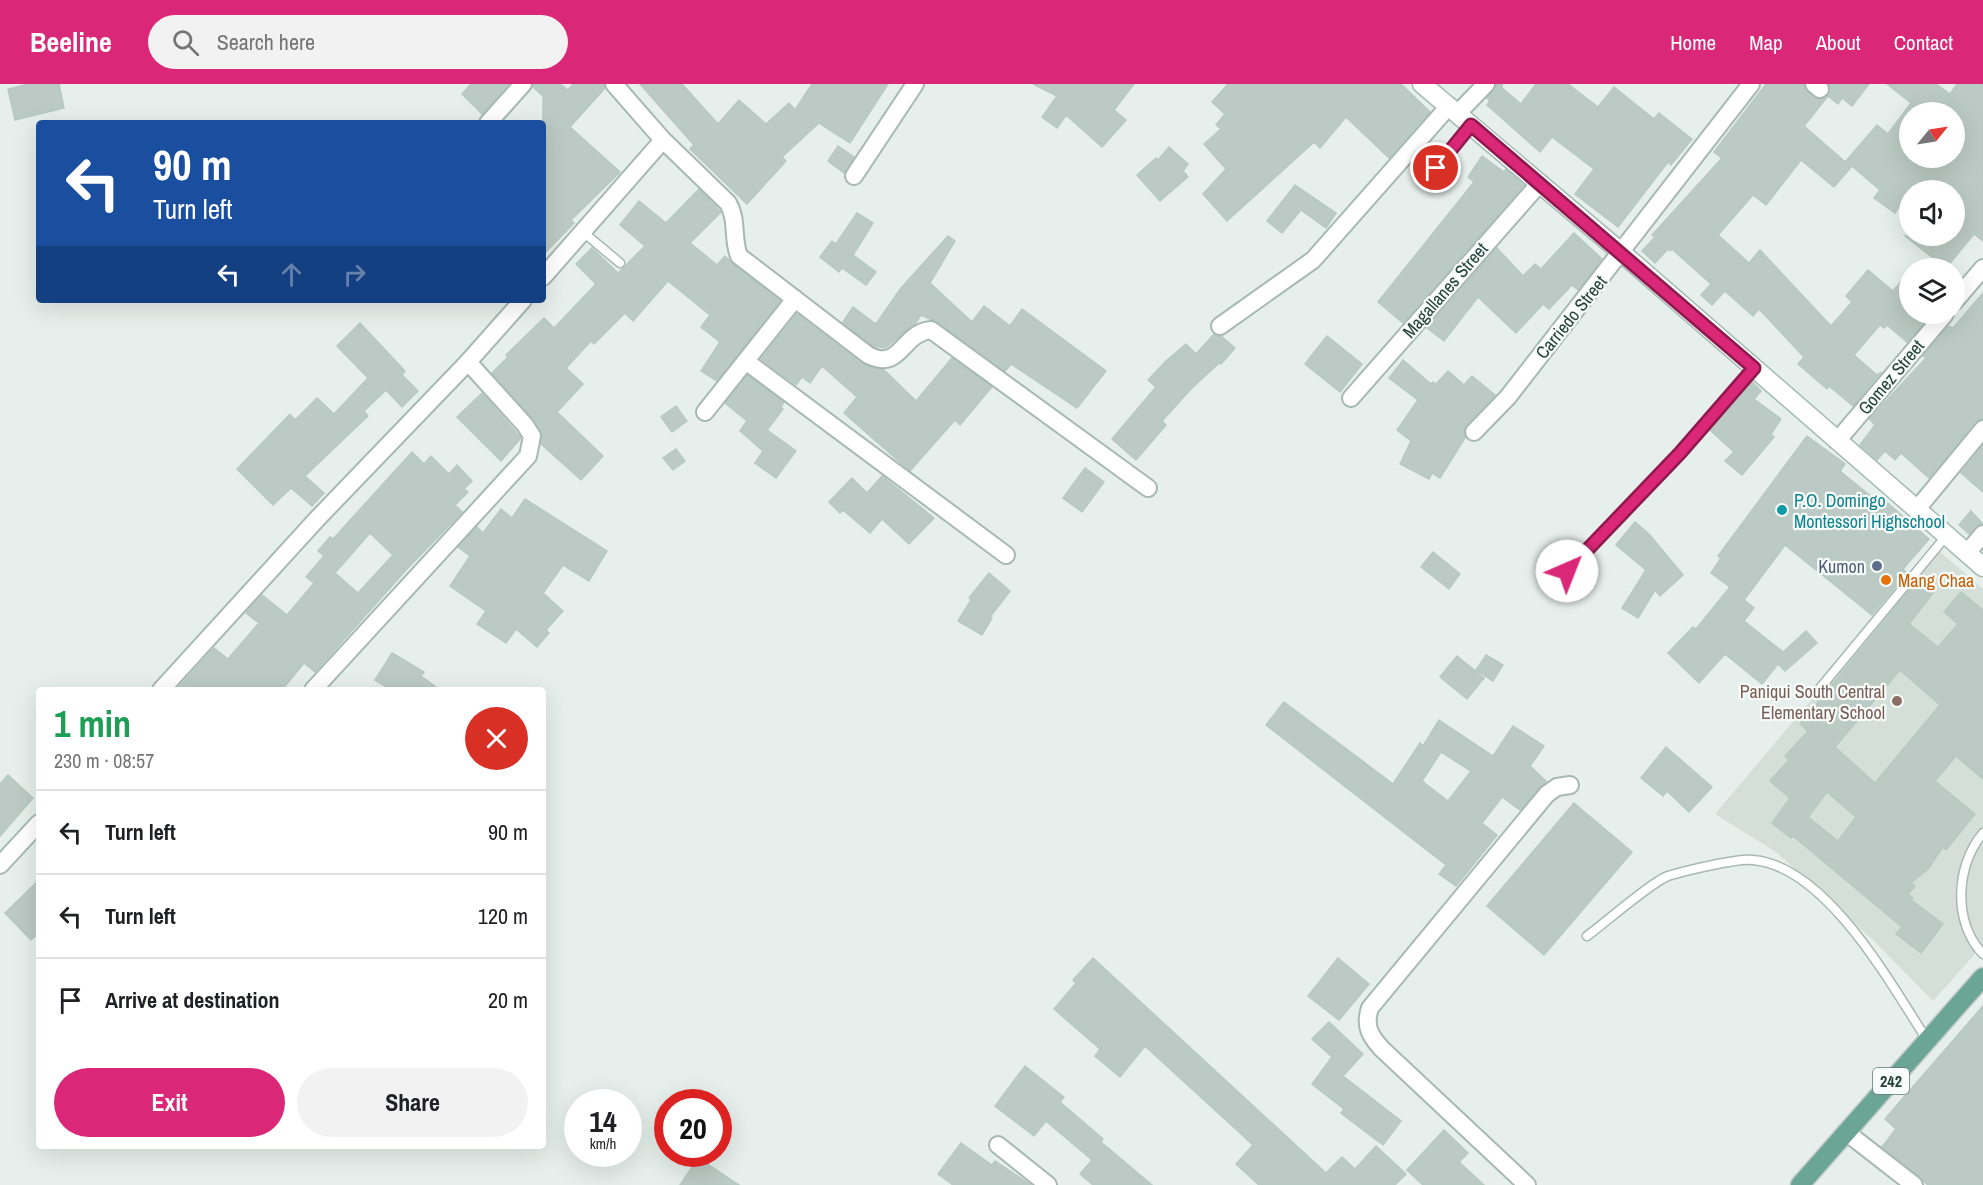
<!DOCTYPE html>
<html lang="en">
<head>
<meta charset="utf-8">
<style>
	body { margin:0; font-family:"Archivo Narrow",sans-serif; background:#f2f2f2; color:#202124; height:100vh; display:flex; flex-direction:column; font-size:22px; white-space:nowrap }
	* { box-sizing:border-box; margin:0 }
	p { font-size:20px; color:#757577 }
	.icon { flex:none; width:33px; height:33px; fill:none; stroke:currentColor; stroke-width:2; stroke-linecap:round; stroke-linejoin:round }
	.map { position:relative; flex:1; overflow:hidden }
	.drawer { position:absolute; left:36px; top:603px; width:510px; height:462px; display:flex; flex-direction:column; background:#fff; border-radius:6px; box-shadow:0 6px 24px #0002 }
	.drawer>* { flex:none }
	.banner { position:absolute; left:36px; top:36px; width:510px; height:183px; border-radius:6px; box-shadow:0 6px 24px #0002; background:#1a4fa0; color:#fff; overflow:hidden }
	.needle { width:39px; rotate:60deg }
	.buttons { position:absolute; left:1899px; top:18px; display:grid; gap:12px }
	.buttons a { display:grid; place-items:center; width:66px; height:66px; border-radius:50%; background:#fff; box-shadow:0 6px 24px #0002; font-size:30px }
	.speed { position:absolute; left:564px; top:1005px; display:flex; gap:12px; font-size:30px; font-weight:700; text-align:center }
	.speed>* { display:grid; place-content:center; width:78px; height:78px; border-radius:50%; background:#fff; box-shadow:0 6px 24px #0002; line-height:1 }
	.speed small { font-size:15px; font-weight:400 }
	.speed .limit { border:9px solid #d22; background:#fff; color:#111 }
	.pin { position:absolute; display:grid; place-items:center; width:51px; height:51px; color:#fff; margin:-26px; border:3px solid #fff; border-radius:50%; box-shadow:0 2px 6px #0007 }
	.me { position:absolute; width:66px; margin:-33px; rotate:44deg; stroke-linejoin:round; filter:drop-shadow(0 0 4px #0008) }
	.turn { display:flex; align-items:center; gap:21px; height:126px; padding:0 18px; font-size:27px }
	.turn .icon { width:78px; height:78px; stroke-width:2.5 }
	.turn b { display:block; font-size:42px; line-height:51px }
	.lanes { display:flex; align-items:center; height:57px; padding:0 18px; background:#0003; justify-content:center; gap:30px; direction:ltr }
	.lanes .off { opacity:.35 }
	.round { display:grid; place-items:center; flex:none; width:63px; height:63px; border-radius:32px; background:#f2f2f2 }
	.headline { display:flex; align-items:center; justify-content:space-between; height:102px; padding:0 18px }
	h1 { font-size:36px; font-weight:700; line-height:45px; color:#1e9e55 }
	.button { display:flex; gap:12px; margin-top:auto; padding:12px 18px }
	.button a { flex:1; height:69px; border-radius:36px; background:#db2777; color:#fff; font-size:24px; font-weight:700; line-height:69px; text-align:center }
	.button a+a { background:#f2f2f2; color:#202124 }
	ul { padding:0; list-style:none }
	li { display:flex; align-items:center; gap:18px; height:84px; padding:0 18px; border-top:2px solid #e0e0e0 }
	li div { flex:1 }
	li b { display:block; font-size:22px }
	li em { font-style:normal }
	header { display:flex; align-items:center; gap:36px; box-sizing:border-box; height:84px; padding:0 30px; background:#db2777; color:#fff }
	header strong { font-size:28px }
	nav { display:flex; gap:33px; margin-inline-start:auto; font-size:21px }
	.search { width:420px; height:54px; background:#f2f2f2; display:flex; align-items:center; gap:15px; box-sizing:border-box; padding:0 21px; border-radius:33px; color:#757577; font-size:22px }
	.map>svg:first-child { display:block }
</style>
</head>
<body>
<header>
<strong>Beeline</strong>
<div class="search"><svg class="icon" aria-label="search" viewBox="0 0 24 24"><circle cx="10" cy="10" r="6"/><path d="M15 15l6 6"/></svg>Search here</div>
<nav><a>Home</a><a>Map</a><a>About</a><a>Contact</a></nav>
</header>
<div class="map">
<svg width="1983" height="1101" viewBox="0 0 1983 1101">
	<rect width="100%" height="100%" fill="#e6efeb"/>
	<path fill="#d4dfda" d="M 1938,466 L 1983,505 L 1983,861 L 1933,917 L 1872,855 L 1776,768 L 1715,730 Z"/>
	<g fill="#bbcac4" stroke="#b8c9c2" stroke-width="1.5" fill-rule="evenodd">
		<path d="M 29,0 L 59,0 L 64,24 L 15,36 L 8,5 Z"/>
		<path d="M 471,0 L 509,0 L 482,30 L 462,10 Z"/>
		<path d="M 533,0 L 560,0 L 568,6 L 573,0 L 604,0 L 605,4 L 570,43 L 620,88 L 571,136 L 574,139 L 543,171 L 543,12 L 533,3 Z"/>
		<path d="M 640,0 L 682,0 L 718,40 L 739,16 L 766,40 L 789,19 L 795,26 L 812,0 L 888,0 L 850,59 L 819,39 L 782,73 L 786,77 L 747,120 L 690,65 L 694,61 Z"/>
		<path d="M 1033,0 L 1134,0 L 1114,26 L 1126,36 L 1102,63 L 1066,31 L 1057,44 L 1042,33 L 1057,12 Z"/>
		<path d="M 1228,0 L 1401,0 L 1430,28 L 1389,74 L 1346,33 L 1320,64 L 1314,58 L 1227,137 L 1203,110 L 1226,85 L 1204,60 L 1221,45 L 1216,41 L 1225,30 L 1212,18 Z"/>
		<path d="M 1496,0 L 1502,0 L 1502,4 L 1521,20 L 1536,0 L 1568,0 L 1598,23 L 1614,3 L 1654,35 L 1659,29 L 1692,55 L 1671,81 L 1668,78 L 1618,143 L 1575,110 L 1594,85 L 1552,53 L 1540,68 L 1487,21 L 1490,17 L 1487,14 Z"/>
		<path d="M 1766,0 L 1804,0 L 1807,8 L 1819,15 L 1828,11 L 1829,0 L 1869,0 L 1852,22 L 1842,14 L 1838,20 L 1828,12 L 1804,42 L 1851,83 L 1834,103 L 1801,76 L 1766,121 L 1753,111 L 1718,151 L 1749,179 L 1760,166 L 1831,242 L 1852,218 L 1846,212 L 1868,186 L 1893,207 L 1910,187 L 1910,230 L 1932,230 L 1907,258 L 1887,241 L 1884,244 L 1880,241 L 1854,271 L 1877,291 L 1881,288 L 1853,322 L 1829,302 L 1827,305 L 1798,280 L 1804,273 L 1759,225 L 1753,232 L 1725,207 L 1712,221 L 1701,211 L 1711,200 L 1672,165 L 1670,167 L 1668,165 L 1655,179 L 1642,167 L 1655,153 L 1652,151 L 1722,74 L 1714,68 Z"/>
		<path d="M 1887,0 L 1936,0 L 1950,10 L 1957,0 L 1983,0 L 1983,157 L 1974,150 L 1946,184 L 1905,152 L 1954,152 L 1954,106 L 1910,106 L 1895,129 L 1874,114 L 1880,106 L 1846,77 L 1877,41 L 1888,50 L 1911,19 ZM 1910,28 L 1954,28 L 1954,74 L 1910,74 Z"/>
		<path d="M 838,62 L 854,73 L 844,89 L 828,77 Z"/>
		<path d="M 1169,63 L 1188,80 L 1183,87 L 1188,93 L 1160,117 L 1137,91 L 1156,74 L 1158,76 Z"/>
		<path d="M 1482,72 L 1504,88 L 1506,85 L 1524,101 L 1403,239 L 1378,218 L 1474,98 L 1468,93 Z"/>
		<path d="M 1295,101 L 1336,129 L 1326,144 L 1301,126 L 1282,149 L 1267,137 Z"/>
		<path d="M 699,105 L 721,128 L 690,159 L 717,181 L 725,172 L 733,180 L 780,217 L 717,297 L 701,287 L 720,258 L 701,243 L 710,231 L 668,197 L 633,237 L 625,229 L 594,260 L 591,257 L 566,284 L 583,300 L 557,328 L 603,372 L 581,396 L 541,360 L 541,347 L 534,335 L 492,289 L 508,273 L 506,271 L 544,234 L 554,244 L 596,200 L 576,180 L 592,164 L 618,189 L 645,162 L 620,141 L 639,117 L 666,139 Z"/>
		<path d="M 857,129 L 873,139 L 853,171 L 876,188 L 866,201 L 842,184 L 839,188 L 820,173 L 832,157 L 836,160 Z"/>
		<path d="M 1574,149 L 1602,175 L 1578,206 L 1572,201 L 1549,225 L 1543,220 L 1516,249 L 1478,213 L 1444,257 L 1427,244 L 1497,164 L 1523,192 L 1535,180 L 1541,185 Z"/>
		<path d="M 948,152 L 955,157 L 930,199 L 972,238 L 984,222 L 1010,242 L 1022,225 L 1106,287 L 1077,324 L 1011,280 L 1005,287 L 937,238 L 921,231 L 915,240 L 885,264 L 873,262 L 843,238 L 853,223 L 876,240 L 901,204 Z"/>
		<path d="M 1983,209 L 1983,335 L 1975,338 L 1929,394 L 1901,369 L 1895,376 L 1885,367 L 1877,376 L 1860,361 L 1875,341 L 1869,335 L 1926,274 L 1923,272 L 1948,242 L 1953,244 Z"/>
		<path d="M 797,230 L 862,280 L 883,285 L 916,317 L 952,274 L 992,303 L 960,341 L 955,336 L 910,387 L 844,329 L 857,313 L 822,282 L 810,299 L 802,293 L 796,301 L 761,275 Z"/>
		<path d="M 360,239 L 405,287 L 402,291 L 418,307 L 402,323 L 386,306 L 364,327 L 368,332 L 305,392 L 324,409 L 312,422 L 291,404 L 273,421 L 237,385 L 290,330 L 295,336 L 317,314 L 334,330 L 368,294 L 337,262 Z"/>
		<path d="M 1214,250 L 1221,252 L 1235,264 L 1221,280 L 1219,279 L 1191,305 L 1162,337 L 1166,341 L 1136,376 L 1112,355 L 1156,303 L 1148,296 L 1166,277 L 1186,260 L 1196,270 Z"/>
		<path d="M 1327,252 L 1362,280 L 1340,308 L 1305,280 Z"/>
		<path d="M 1403,276 L 1431,300 L 1433,298 L 1436,300 L 1448,287 L 1464,301 L 1472,292 L 1495,311 L 1466,341 L 1465,354 L 1440,394 L 1432,389 L 1429,395 L 1400,380 L 1411,357 L 1397,346 L 1418,316 L 1389,294 Z"/>
		<path d="M 748,291 L 784,318 L 781,323 L 783,325 L 767,346 L 796,367 L 776,394 L 755,379 L 763,367 L 740,347 L 747,337 L 725,319 Z"/>
		<path d="M 1751,297 L 1761,307 L 1754,315 L 1781,335 L 1771,350 L 1774,353 L 1742,391 L 1725,377 L 1734,368 L 1710,346 L 1741,312 L 1739,310 Z"/>
		<path d="M 482,309 L 521,354 L 501,377 L 457,333 Z"/>
		<path d="M 676,322 L 687,337 L 672,348 L 661,333 Z"/>
		<path d="M 1807,352 L 1845,380 L 1840,387 L 1879,419 L 1883,415 L 1929,455 L 1903,485 L 1907,489 L 1872,531 L 1785,461 L 1744,516 L 1754,524 L 1744,537 L 1783,568 L 1806,547 L 1817,559 L 1785,587 L 1778,580 L 1762,600 L 1725,570 L 1699,599 L 1668,569 L 1693,543 L 1696,545 L 1730,503 L 1711,489 L 1721,474 L 1718,472 Z"/>
		<path d="M 1983,362 L 1983,408 L 1961,389 Z"/>
		<path d="M 676,365 L 685,377 L 673,386 L 663,374 Z"/>
		<path d="M 412,368 L 424,380 L 431,372 L 449,390 L 457,381 L 472,397 L 464,405 L 468,408 L 455,421 L 462,428 L 406,486 L 315,588 L 304,579 L 282,606 L 176,606 L 214,564 L 228,575 L 259,539 L 246,529 L 262,511 L 287,531 L 314,499 L 306,493 L 324,472 L 318,467 L 330,453 L 333,455 ZM 370,449 L 393,471 L 358,509 L 335,489 Z"/>
		<path d="M 1085,384 L 1104,398 L 1082,428 L 1063,414 Z"/>
		<path d="M 882,392 L 934,434 L 909,460 L 882,435 L 870,449 L 843,426 L 840,429 L 829,418 L 852,394 L 867,409 Z"/>
		<path d="M 525,415 L 607,467 L 589,497 L 563,481 L 543,509 L 563,527 L 546,546 L 549,549 L 537,563 L 516,545 L 506,559 L 477,540 L 486,527 L 450,502 L 470,472 L 458,463 L 477,443 L 483,449 L 501,425 L 512,434 Z"/>
		<path d="M 1971,427 L 1983,440 L 1969,450 L 1959,441 Z"/>
		<path d="M 1635,438 L 1649,450 L 1683,491 L 1660,512 L 1655,506 L 1638,534 L 1622,524 L 1646,486 L 1616,461 Z"/>
		<path d="M 1433,468 L 1460,490 L 1449,505 L 1421,483 Z"/>
		<path d="M 989,489 L 1010,507 L 990,533 L 992,534 L 982,551 L 958,537 L 971,516 L 969,514 Z"/>
		<path d="M 1917,497 L 1933,509 L 1909,540 L 1938,563 L 1958,540 L 1944,528 L 1961,508 L 1983,526 L 1983,695 L 1956,672 L 1935,697 L 1975,730 L 1946,766 L 1943,763 L 1928,785 L 1911,799 L 1915,802 L 1908,810 L 1913,814 L 1911,816 L 1943,840 L 1921,869 L 1896,850 L 1902,843 L 1793,752 L 1791,754 L 1772,739 L 1790,714 L 1770,697 L 1789,676 L 1785,672 L 1808,647 L 1800,640 ZM 1900,586 L 1940,621 L 1875,699 L 1835,663 ZM 1827,708 L 1856,733 L 1838,757 L 1808,733 Z"/>
		<path d="M 392,569 L 424,588 L 421,592 L 440,606 L 391,606 L 375,596 Z"/>
		<path d="M 1486,571 L 1503,581 L 1493,597 L 1476,586 Z"/>
		<path d="M 1457,572 L 1484,594 L 1467,615 L 1440,593 Z"/>
		<path d="M 1284,618 L 1393,700 L 1420,659 L 1423,662 L 1439,636 L 1493,672 L 1513,642 L 1544,662 L 1530,682 L 1546,697 L 1520,726 L 1502,713 L 1482,739 L 1497,751 L 1456,802 L 1439,790 L 1446,781 L 1266,641 ZM 1441,668 L 1471,687 L 1448,717 L 1422,697 Z"/>
		<path d="M 1666,663 L 1712,703 L 1689,728 L 1667,707 L 1663,712 L 1641,694 Z"/>
		<path d="M 8,691 L 33,714 L 0,752 L 0,700 Z"/>
		<path d="M 1574,719 L 1632,768 L 1544,871 L 1487,822 Z"/>
		<path d="M 39,796 L 39,849 L 31,856 L 5,829 Z"/>
		<path d="M 1093,874 L 1326,1089 L 1342,1073 L 1355,1085 L 1376,1062 L 1406,1090 L 1395,1101 L 1259,1101 L 1236,1080 L 1253,1061 L 1145,962 L 1120,993 L 1095,972 L 1100,965 L 1054,925 L 1076,899 L 1073,896 Z"/>
		<path d="M 1338,874 L 1369,900 L 1339,936 L 1308,912 Z"/>
		<path d="M 1983,922 L 1983,1101 L 1928,1101 L 1882,1063 L 1896,1045 L 1885,1035 Z"/>
		<path d="M 1329,938 L 1363,970 L 1343,992 L 1401,1037 L 1383,1061 L 1341,1029 L 1344,1025 L 1312,1000 L 1332,973 L 1312,955 Z"/>
		<path d="M 1025,982 L 1064,1013 L 1060,1018 L 1103,1055 L 1101,1058 L 1152,1101 L 1093,1101 L 1080,1090 L 1092,1076 L 1046,1037 L 1034,1052 L 995,1022 Z"/>
		<path d="M 1444,1046 L 1468,1069 L 1459,1078 L 1484,1101 L 1423,1101 L 1407,1086 Z"/>
		<path d="M 961,1059 L 992,1081 L 995,1077 L 1031,1101 L 953,1101 L 938,1090 Z"/>
		<path d="M 698,1074 L 739,1101 L 680,1101 Z"/>
	</g>
	<g fill="none" stroke-linecap="round" stroke-linejoin="round">
		<defs>
			<g id="lane">
				<path d="M 1424,98 L 1470,41"/>
				<path d="M 583,148 L 620,179"/>
				<path d="M 1567,487 L 1679,369 L 1754,284"/>
				<path d="M 1816,609 L 1947,451"/>
				<path d="M 1983,749 C 1955,782 1953,839 1983,870"/>
				<path d="M 1587,852 C 1605,839 1650,799 1668,792 C 1684,787 1738,774 1753,776 C 1826,782 1891,900 1927,956"/>
			</g>
			<g id="street">
				<path d="M 1814,0 L 1820,5"/>
				<path d="M 1457,30 L 1486,0"/>
				<path d="M 488,39 L 523,0"/>
				<path d="M 663,56 L 728,119 C 738,136 732,155 739,172 L 868,271 C 901,288 901,249 931,246 L 1148,404"/>
				<path d="M 854,92 L 915,0"/>
				<path d="M 543,193 L 663,56 L 614,0"/>
				<path d="M 1954,218 L 1983,184"/>
				<path d="M 1220,242 L 1313,176 L 1449,22"/>
				<path d="M 747,278 L 1006,471"/>
				<path d="M 1351,314 L 1540,99"/>
				<path d="M 705,328 L 795,215"/>
				<path d="M 1474,348 L 1508,313 L 1751,0"/>
				<path d="M 1837,357 L 1945,230"/>
				<path d="M 1917,425 L 1983,345"/>
				<path d="M 1967,469 L 1983,450"/>
				<path d="M 161,606 L 317,435 L 468,278"/>
				<path d="M 313,606 L 528,372 L 532,352 L 525,341 L 468,278 L 523,216"/>
				<path d="M 0,781 L 39,739"/>
				<path d="M 1846,1048 L 1914,1101"/>
				<path d="M 998,1061 L 1048,1101"/>
				<path d="M 1527,1101 L 1382,965 C 1370,952 1364,942 1370,924 L 1547,710 L 1557,703 L 1570,701"/>
			</g>
			<path id="secondary" d="M 1422,0 L 1622,169 L 1983,483"/>
			<path id="primary" d="M 1800,1101 L 1983,893"/>
		</defs>
		<use href="#lane" stroke="#a8b8b2" stroke-width="11"/>
		<use href="#street" stroke="#a8b8b2" stroke-width="20"/>
		<use href="#secondary" stroke="#a4bbb3" stroke-width="21"/>
		<use href="#primary" stroke="#c2cac8" stroke-width="21"/>
		<use href="#lane" stroke="#fff" stroke-width="8"/>
		<use href="#street" stroke="#fff" stroke-width="16"/>
		<use href="#secondary" stroke="#fff" stroke-width="18"/>
		<use href="#primary" stroke="#6aa596" stroke-width="18"/>
	</g>
	<g fill="none" stroke-linecap="round" stroke-linejoin="round">
		<defs>
			<path id="route" d="M 1436,84 L 1471,41 L 1754,284 L 1680,369 L 1567,487"/>
		</defs>
		<use href="#route" stroke="#8e194d" stroke-width="15"/>
		<use href="#route" stroke="#db2777" stroke-width="10"/>
	</g>
	<circle fill="#0f9aa8" stroke="#f7fbf9" stroke-width="2" cx="1782" cy="426" r="6"/>
	<circle fill="#5c6f8a" stroke="#f7fbf9" stroke-width="2" cx="1877" cy="482" r="6"/>
	<circle fill="#e8710a" stroke="#f7fbf9" stroke-width="2" cx="1886" cy="496" r="6"/>
	<circle fill="#8d6e63" stroke="#f7fbf9" stroke-width="2" cx="1897" cy="617" r="6"/>
	<g text-anchor="middle" dominant-baseline="central" stroke-width="4.5" stroke-linejoin="round" paint-order="stroke">
		<rect fill="#f7fbf9" stroke="#637a73" stroke-width="1.5" x="1873" y="984" width="36" height="26" rx="4.5"/>
		<g font-size="16" font-weight="bold" fill="#24423a">
			<text x="1891" y="997">242</text>
		</g>
		<g font-size="18" fill="#24423a" stroke="#f7fbf9">
			<text transform="translate(1445 206) rotate(-49)">Magallanes Street</text>
			<text transform="translate(1571 233) rotate(-51)">Carriedo Street</text>
			<text transform="translate(1891 293) rotate(-50)">Gomez Street</text>
		</g>
		<g font-size="18" fill="#0d838f" stroke="#f7fbf9" text-anchor="start">
			<text x="1794" y="416">P.O. Domingo<tspan x="1794" dy="21">Montessori Highschool</tspan></text>
		</g>
		<g font-size="18" fill="#4e5e75" stroke="#f7fbf9" text-anchor="end">
			<text x="1865" y="482">Kumon</text>
		</g>
		<g font-size="18" fill="#c56008" stroke="#f7fbf9" text-anchor="start">
			<text x="1898" y="496">Mang Chaa</text>
		</g>
		<g font-size="18" fill="#785e54" stroke="#f7fbf9" text-anchor="end">
			<text x="1885" y="607">Paniqui South Central<tspan x="1885" dy="21">Elementary School</tspan></text>
		</g>
	</g>
</svg>
<div class="buttons">
<a><svg class="needle" viewBox="-14 -14 28 28"><path d="M0-13l5 13h-10z" fill="#e53935"/><path d="M0 13l5-13h-10z" fill="#757577"/></svg></a>
<a><svg class="icon" aria-label="sound" viewBox="0 0 24 24"><path d="M4 9h4l5-4v14l-5-4H4zM17 9q2 3 0 6"/></svg></a>
<a><svg class="icon" aria-label="layers" viewBox="0 0 24 24"><path d="M12 4l9 5-9 5-9-5zM3 14l9 5 9-5"/></svg></a>
</div>
<div class="speed"><div>14<small>km/h</small></div><div class="limit">20</div></div>
<div class="pin" style="left:1436px;top:84px;background:#d93025"><svg class="icon" aria-label="arrive" viewBox="0 0 24 24"><path d="M6 21V4h12l-3 4 3 4H6"/></svg></div>
<svg class="me" style="left:1567px;top:487px" viewBox="-20 -20 40 40"><circle r="19" fill="#fff"/><path d="M0-13L10 11 0 6-10 11z" fill="#db2777"/></svg>
<div class="banner">
<div class="turn"><svg class="icon" aria-label="left" viewBox="0 0 24 24"><path d="M17 20v-9H6M10 6l-5 5 5 5"/></svg><div><b>90 m</b>Turn left</div></div>
<div class="lanes"><svg class="icon" aria-label="left" viewBox="0 0 24 24"><path d="M17 20v-9H6M10 6l-5 5 5 5"/></svg><svg class="icon off" aria-label="ahead" viewBox="0 0 24 24"><path d="M12 20V5M6 11l6-6 6 6"/></svg><svg class="icon off" aria-label="right" viewBox="0 0 24 24"><path d="M7 20v-9h11M14 6l5 5-5 5"/></svg></div>
</div>
<section class="drawer">
<div class="headline"><div><h1>1 min</h1><p>230 m · 08:57</p></div><a class="round" style="background:#d93025;color:#fff"><svg class="icon" aria-label="close" viewBox="0 0 24 24"><path d="M6 6l12 12M18 6L6 18"/></svg></a></div>
<ul>
<li><svg class="icon" aria-label="left" viewBox="0 0 24 24"><path d="M17 20v-9H6M10 6l-5 5 5 5"/></svg><div><b>Turn left</b></div><em>90 m</em></li>
<li><svg class="icon" aria-label="left" viewBox="0 0 24 24"><path d="M17 20v-9H6M10 6l-5 5 5 5"/></svg><div><b>Turn left</b></div><em>120 m</em></li>
<li><svg class="icon" aria-label="arrive" viewBox="0 0 24 24"><path d="M6 21V4h12l-3 4 3 4H6"/></svg><div><b>Arrive at destination</b></div><em>20 m</em></li>
</ul>
<div class="button"><a>Exit</a><a>Share</a></div>
</section>
</div>
</body>
</html>
